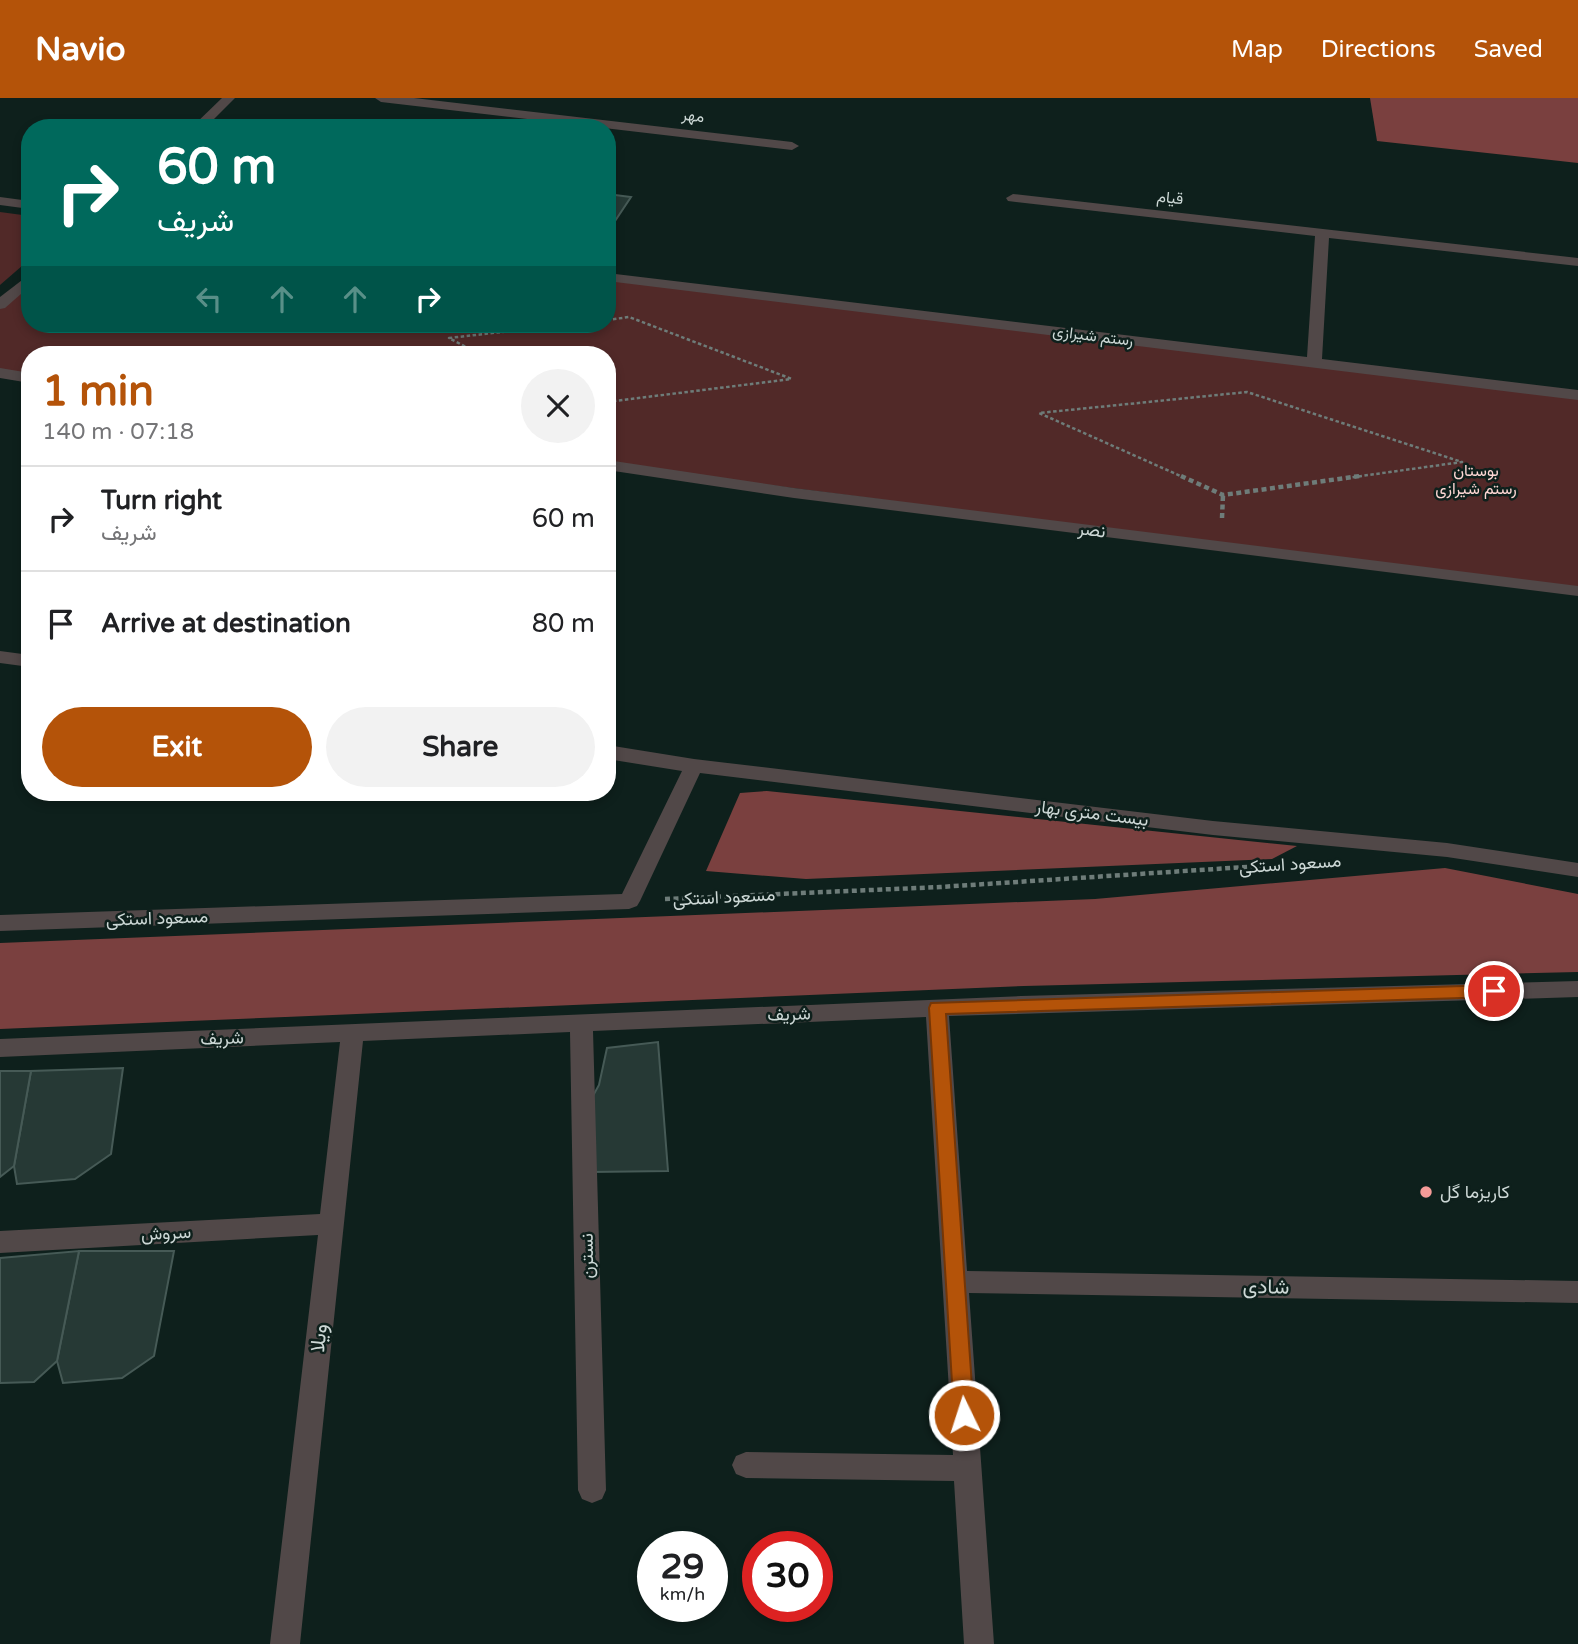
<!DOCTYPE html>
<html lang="en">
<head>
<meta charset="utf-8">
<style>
	body { margin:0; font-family:"Varela Round",Vazirmatn,sans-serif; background:#f2f2f2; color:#202124; height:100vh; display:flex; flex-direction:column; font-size:26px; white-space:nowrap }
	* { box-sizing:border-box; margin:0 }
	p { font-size:23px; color:#757577 }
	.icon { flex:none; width:38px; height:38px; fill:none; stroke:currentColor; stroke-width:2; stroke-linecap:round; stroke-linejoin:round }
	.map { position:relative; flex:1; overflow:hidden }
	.panel { position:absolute; left:21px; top:248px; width:595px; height:455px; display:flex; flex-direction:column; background:#fff; border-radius:28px; box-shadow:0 4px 10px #0003 }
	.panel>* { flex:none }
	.hud { position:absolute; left:21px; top:21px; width:595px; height:214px; border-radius:28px; box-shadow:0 4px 10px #0003; background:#00695c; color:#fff; overflow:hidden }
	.speed { position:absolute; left:637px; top:1433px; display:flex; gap:14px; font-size:35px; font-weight:700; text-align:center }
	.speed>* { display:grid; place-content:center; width:91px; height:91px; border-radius:50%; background:#fff; box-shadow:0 4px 10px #0003; line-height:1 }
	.speed small { font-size:18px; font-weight:400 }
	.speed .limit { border:10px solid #d22; background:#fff; color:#111 }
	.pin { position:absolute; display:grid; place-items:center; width:60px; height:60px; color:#fff; margin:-30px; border:4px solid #fff; border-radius:50%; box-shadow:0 2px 7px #0007 }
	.me { position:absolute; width:77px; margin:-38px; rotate:356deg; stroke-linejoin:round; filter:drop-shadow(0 0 5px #0008) }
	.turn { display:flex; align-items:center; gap:24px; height:147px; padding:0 21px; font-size:32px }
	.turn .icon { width:91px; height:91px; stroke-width:2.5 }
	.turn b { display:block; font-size:49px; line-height:60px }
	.lanes { display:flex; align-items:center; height:66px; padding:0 21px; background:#0003; justify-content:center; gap:35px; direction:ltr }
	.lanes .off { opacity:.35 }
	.round { display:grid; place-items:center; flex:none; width:74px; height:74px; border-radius:37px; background:#f2f2f2 }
	.overview { display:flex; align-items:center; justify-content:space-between; height:119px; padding:0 21px }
	h1 { font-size:42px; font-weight:800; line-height:52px; color:#b45309 }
	.action { display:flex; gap:14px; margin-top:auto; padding:14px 21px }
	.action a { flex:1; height:80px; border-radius:42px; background:#b45309; color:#fff; font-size:28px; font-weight:800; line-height:80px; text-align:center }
	.action a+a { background:#f2f2f2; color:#202124 }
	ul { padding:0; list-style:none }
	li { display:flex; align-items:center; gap:21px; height:105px; padding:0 21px; border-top:2px solid #e0e0e0 }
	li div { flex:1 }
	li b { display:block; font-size:26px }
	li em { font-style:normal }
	header { display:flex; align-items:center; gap:42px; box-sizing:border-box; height:98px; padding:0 35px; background:#b45309; color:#fff }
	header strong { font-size:33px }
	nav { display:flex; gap:38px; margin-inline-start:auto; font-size:24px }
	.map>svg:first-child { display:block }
</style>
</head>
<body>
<header>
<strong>Navio</strong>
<nav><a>Map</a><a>Directions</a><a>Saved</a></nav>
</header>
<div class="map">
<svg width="1578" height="1546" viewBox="0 0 1578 1546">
	<rect width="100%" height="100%" fill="#0e201c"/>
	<g fill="#512928">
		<path d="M 0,114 L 30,118 L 30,161 L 0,187 Z"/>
		<path d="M 607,179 L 1578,296 L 1578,492 L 607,366 L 607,257 L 30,257 L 30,280 L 0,275 L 0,207 L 30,180 L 30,226 L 607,226 Z"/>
	</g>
	<g fill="#7a403f">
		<path d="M 1370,0 L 1578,0 L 1578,65 L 1377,43 Z"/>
		<path d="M 767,693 L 1297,748 L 1272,761 L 806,781 L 706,773 L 740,695 Z"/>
		<path d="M 1445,770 L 1578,796 L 1578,874 L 1024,888 L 0,931 L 0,845 L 1095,801 Z"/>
	</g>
	<g fill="#263935" stroke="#465a56" stroke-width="2">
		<path d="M 607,96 L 631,99 L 609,132 L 607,132 Z"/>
		<path d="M 658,944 L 668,1073 L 591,1074 L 589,1005 L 599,987 L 607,950 Z"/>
		<path d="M 123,970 L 111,1056 L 75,1081 L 17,1086 L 14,1068 L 31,973 Z"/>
		<path d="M 0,973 L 31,973 L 14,1068 L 0,1079 Z"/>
		<path d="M 79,1153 L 174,1153 L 154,1258 L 122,1280 L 63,1285 L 57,1263 Z"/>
		<path d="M 79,1153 L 57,1263 L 34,1284 L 0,1285 L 0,1160 Z"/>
	</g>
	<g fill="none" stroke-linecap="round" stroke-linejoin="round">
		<g stroke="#6e7c79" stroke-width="2.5" stroke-dasharray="3.5 2.5" stroke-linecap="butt">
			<path d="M 607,222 L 629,219 L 792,281"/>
			<path d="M 481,257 L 449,240 L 572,226"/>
			<path d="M 607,304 L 791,281"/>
			<path d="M 1185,380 L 1039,315 L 1247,294 L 1462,364 L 1347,380"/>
		</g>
		<g stroke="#6e7c79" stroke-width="4.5" stroke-dasharray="5 3.5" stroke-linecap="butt">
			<path d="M 1181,378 L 1223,397 L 1360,378"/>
			<path d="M 1222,420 L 1223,397"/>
			<path d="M 665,801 L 940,789 L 1261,768"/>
		</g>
		<g fill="#514848" fill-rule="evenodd">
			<path d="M 222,0 L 235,0 L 205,30 L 191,30 Z"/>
			<path d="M 375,0 L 414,0 L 792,44 L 799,48 L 792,52 L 381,4 Z"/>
			<path d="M 1013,96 L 1578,160 L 1578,168 L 1329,140 L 1322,261 L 1578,292 L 1578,302 L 607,183 L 607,175 L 1307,259 L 1315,138 L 1008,103 L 1006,100 Z"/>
			<path d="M 0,99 L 30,103 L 30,111 L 0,107 Z"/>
			<path d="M 30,176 L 30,188 L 5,210 L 0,211 L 0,199 Z"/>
			<path d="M 0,270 L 30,275 L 30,285 L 0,280 Z"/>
			<path d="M 607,362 L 794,390 L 1578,488 L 1578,498 L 794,400 L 607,372 Z"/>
			<path d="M 0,553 L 30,557 L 30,569 L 0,565 Z"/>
			<path d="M 607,647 L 694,661 L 1213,723 L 1447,745 L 1578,765 L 1578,779 L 1447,759 L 1213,737 L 700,675 L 640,803 L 637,808 L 629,811 L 0,833 L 0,817 L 622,796 L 682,673 L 607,661 Z"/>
			<path d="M 1578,883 L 1578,899 L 949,918 L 967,1173 L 1578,1183 L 1578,1205 L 969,1195 L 994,1546 L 964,1546 L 954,1383 L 746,1380 L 736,1376 L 732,1367 L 736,1358 L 746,1354 L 953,1357 L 926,919 L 593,933 L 606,1392 L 602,1401 L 592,1405 L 582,1401 L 578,1392 L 570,934 L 363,943 L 300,1546 L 270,1546 L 318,1137 L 0,1155 L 0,1133 L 320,1116 L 340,944 L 0,959 L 0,941 L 1021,898 Z"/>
		</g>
	</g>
	<path fill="#b45309" stroke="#753606" stroke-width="2" d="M 1494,887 L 1500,889 L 1503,893 L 1500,898 L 1494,899 L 946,916 L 974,1317 L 971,1323 L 964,1326 L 957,1323 L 954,1317 L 929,910 L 931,905 Z"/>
	<circle fill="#f59b98" stroke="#0e201c" stroke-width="2.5" cx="1426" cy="1094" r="7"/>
	<g text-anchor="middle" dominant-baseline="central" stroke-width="5" stroke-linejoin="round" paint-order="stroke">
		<g font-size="16" fill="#cdd8d6" stroke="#0e201c">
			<text transform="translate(693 18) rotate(7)">مهر</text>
			<text transform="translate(1170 100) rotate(6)">قیام</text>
			<text transform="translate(1093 238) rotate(7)">رستم شیرازی</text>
		</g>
		<g font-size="16" fill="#fed7d4" stroke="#0e201c">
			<text x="1476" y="373">بوستان<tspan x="1476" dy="18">رستم شیرازی</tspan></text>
		</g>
		<g font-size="18" fill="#cdd8d6" stroke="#0e201c">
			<text transform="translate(1092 432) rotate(7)">نصر</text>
			<text transform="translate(1092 715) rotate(7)">بیست متری بهار</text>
			<text transform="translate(1290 766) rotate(-4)">مسعود استکی</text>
			<text transform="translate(724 799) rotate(-3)">مسعود استکی</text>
			<text transform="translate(157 820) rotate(-2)">مسعود استکی</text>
			<text transform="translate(789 916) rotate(-2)">شریف</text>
			<text transform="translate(222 940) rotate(-2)">شریف</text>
			<text transform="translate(166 1135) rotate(-3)">سروش</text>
			<text transform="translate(587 1158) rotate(-91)">نسترن</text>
		</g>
		<g font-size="18" fill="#cdd8d6" stroke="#0e201c" text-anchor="start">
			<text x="1440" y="1094">کاریزما گل</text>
		</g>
		<g font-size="21" fill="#cdd8d6" stroke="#0e201c">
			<text transform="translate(1266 1189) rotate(1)">شادی</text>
			<text transform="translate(319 1240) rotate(-84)">ویلا</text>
		</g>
	</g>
</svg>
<div class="speed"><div>29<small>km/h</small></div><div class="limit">30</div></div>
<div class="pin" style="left:1494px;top:893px;background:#d93025"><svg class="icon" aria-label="arrive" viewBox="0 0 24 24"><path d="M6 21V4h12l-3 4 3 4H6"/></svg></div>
<svg class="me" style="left:964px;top:1317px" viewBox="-20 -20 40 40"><circle r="17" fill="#b45309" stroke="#fff" stroke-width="3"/><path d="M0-11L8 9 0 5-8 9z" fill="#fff"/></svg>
<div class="hud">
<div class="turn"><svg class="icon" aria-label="right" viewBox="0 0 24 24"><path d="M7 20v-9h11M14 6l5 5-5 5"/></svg><div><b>60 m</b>شریف</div></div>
<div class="lanes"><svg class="icon off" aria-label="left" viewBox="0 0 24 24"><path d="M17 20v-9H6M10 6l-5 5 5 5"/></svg><svg class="icon off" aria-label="ahead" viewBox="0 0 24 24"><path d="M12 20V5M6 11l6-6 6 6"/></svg><svg class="icon off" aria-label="ahead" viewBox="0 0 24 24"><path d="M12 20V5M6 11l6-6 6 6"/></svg><svg class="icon" aria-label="right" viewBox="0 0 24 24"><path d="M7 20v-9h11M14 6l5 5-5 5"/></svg></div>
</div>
<section class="panel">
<div class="overview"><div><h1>1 min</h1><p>140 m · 07:18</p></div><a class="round"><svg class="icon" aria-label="close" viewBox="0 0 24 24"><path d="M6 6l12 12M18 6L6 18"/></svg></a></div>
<ul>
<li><svg class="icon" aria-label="right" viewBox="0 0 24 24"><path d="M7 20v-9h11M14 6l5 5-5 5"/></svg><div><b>Turn right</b><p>شریف</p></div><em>60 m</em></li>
<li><svg class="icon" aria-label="arrive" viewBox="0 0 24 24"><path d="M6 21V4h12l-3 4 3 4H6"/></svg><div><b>Arrive at destination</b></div><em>80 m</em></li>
</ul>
<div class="action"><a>Exit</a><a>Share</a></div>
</section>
</div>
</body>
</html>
